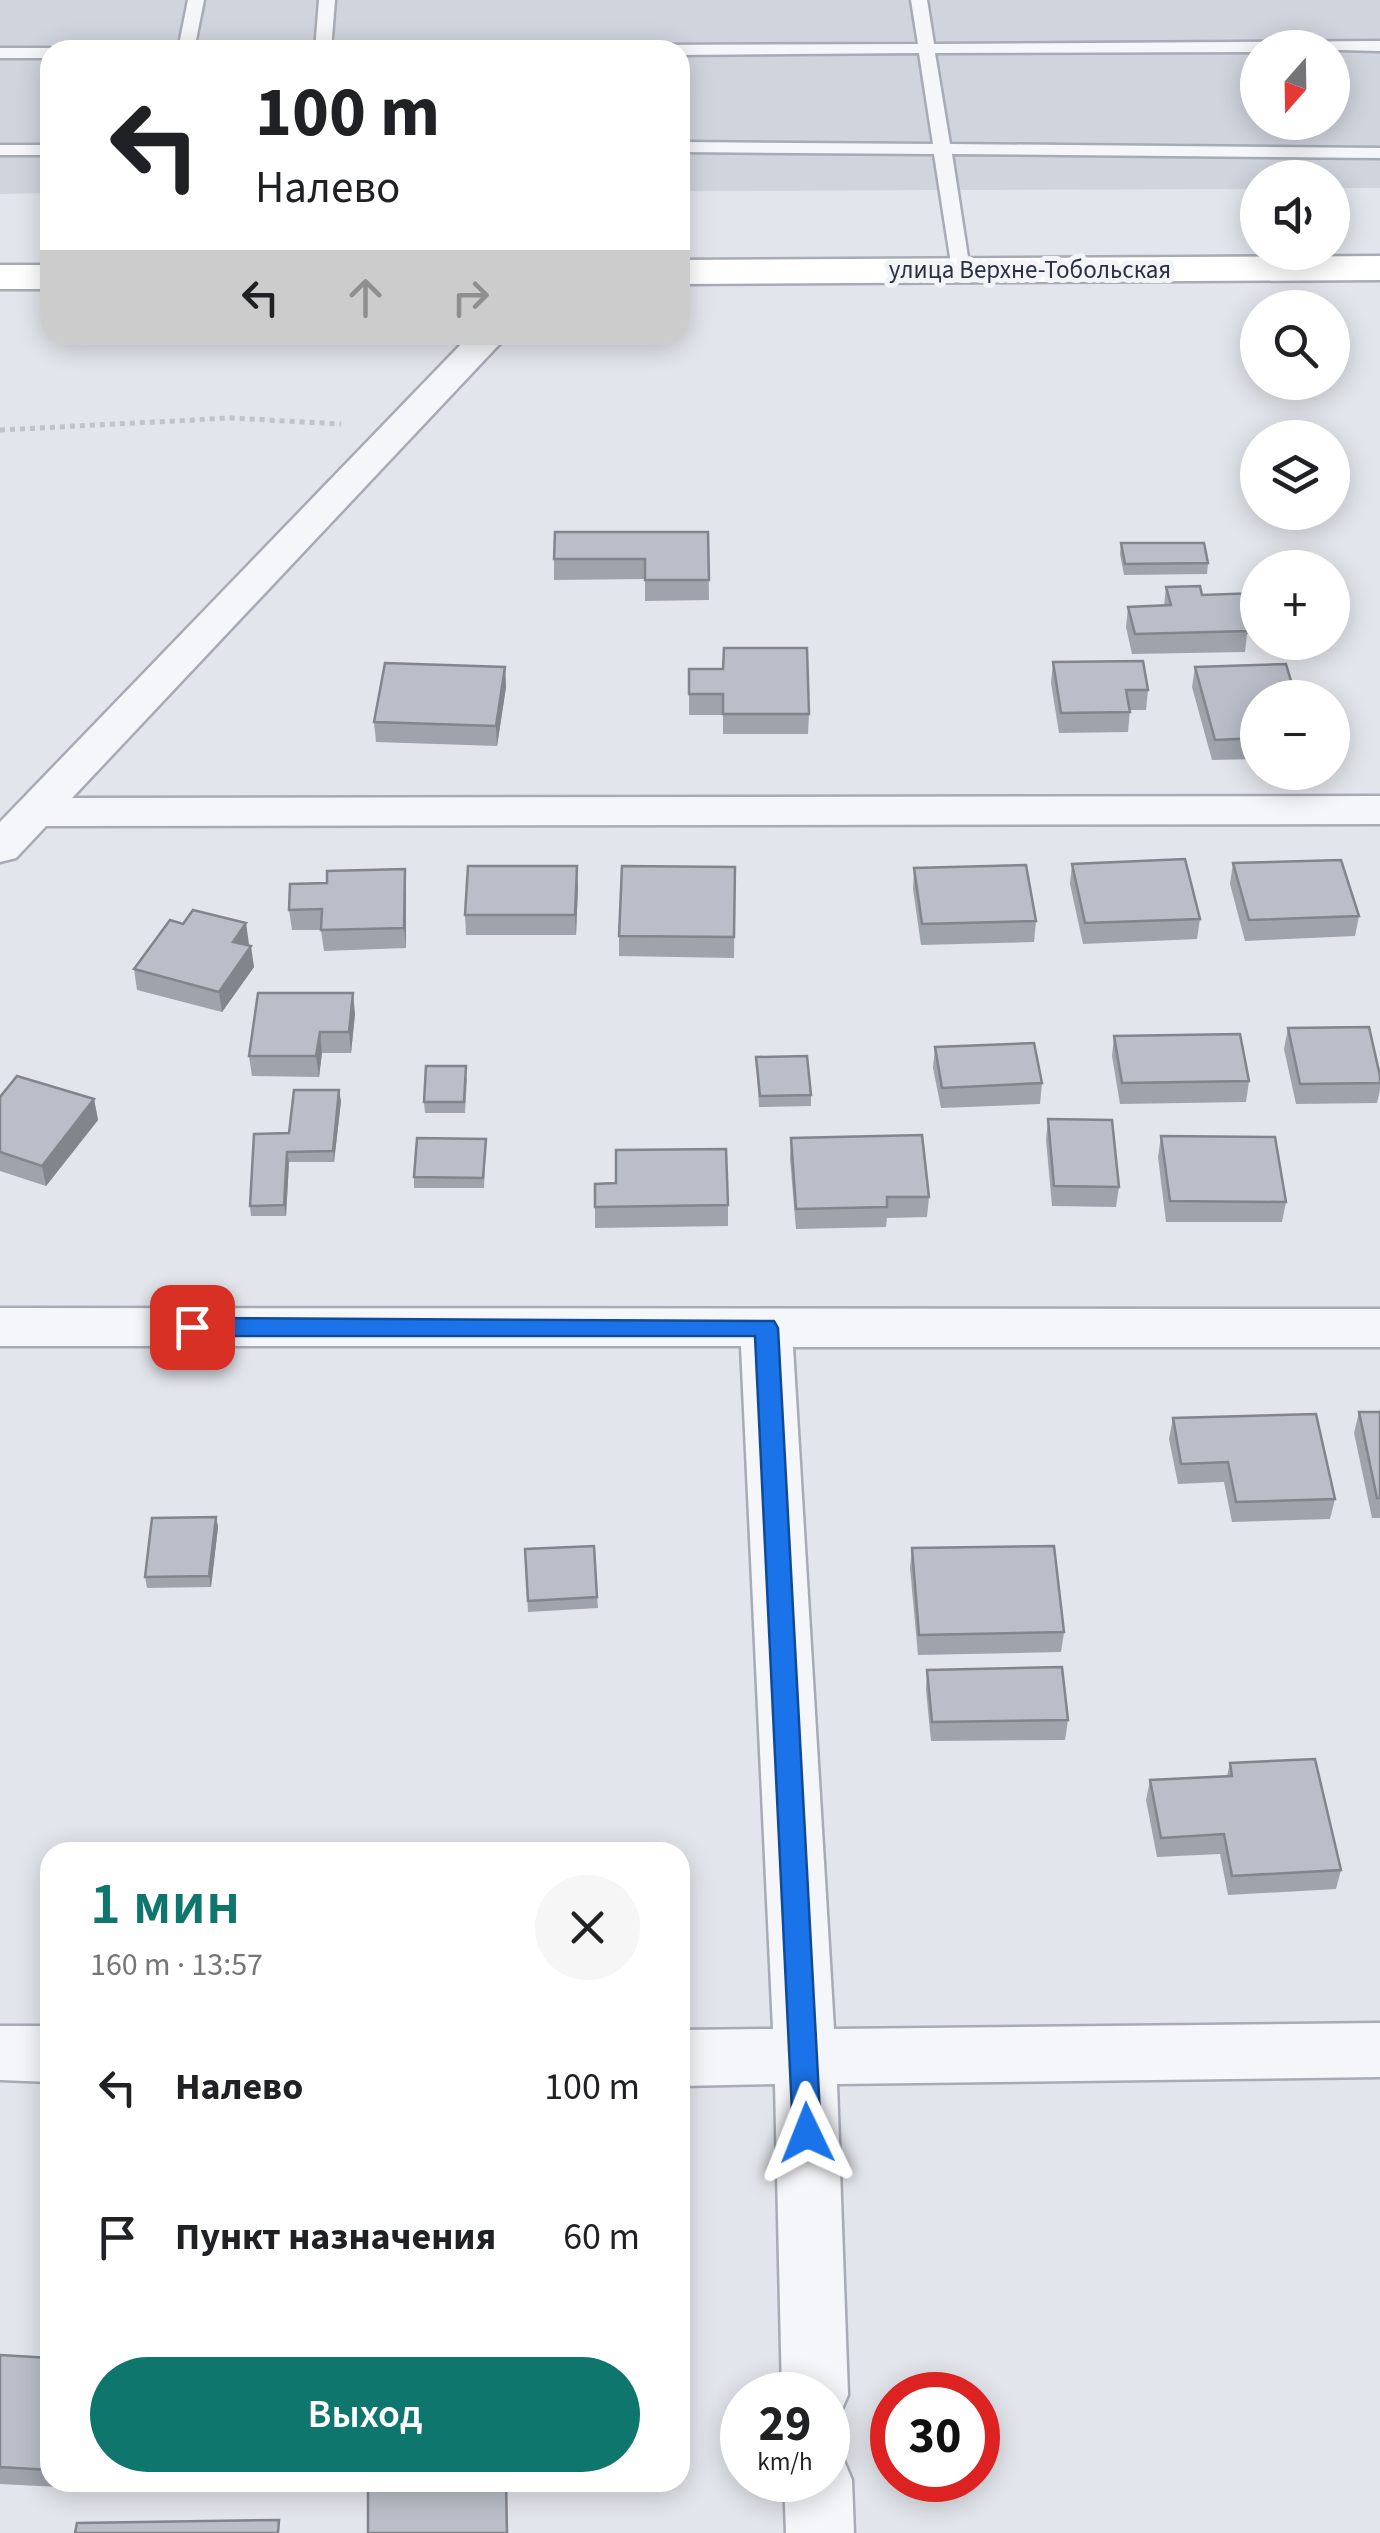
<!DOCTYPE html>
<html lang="ru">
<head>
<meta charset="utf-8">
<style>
	body { margin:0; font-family:"Source Sans 3",sans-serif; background:#f6f6f6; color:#202124; height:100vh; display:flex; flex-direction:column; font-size:38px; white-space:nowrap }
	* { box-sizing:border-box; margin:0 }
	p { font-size:32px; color:#757577 }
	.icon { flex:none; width:55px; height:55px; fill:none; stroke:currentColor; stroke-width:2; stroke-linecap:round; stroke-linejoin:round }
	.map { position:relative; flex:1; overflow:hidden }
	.details { position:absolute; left:40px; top:1842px; width:650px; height:650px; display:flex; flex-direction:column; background:#fff; border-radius:30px; box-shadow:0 5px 25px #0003 }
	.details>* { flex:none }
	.banner { position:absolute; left:40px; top:40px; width:650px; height:305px; border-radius:30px; box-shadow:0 5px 25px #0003; background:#fff; color:#202124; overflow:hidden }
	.needle { width:65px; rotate:200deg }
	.buttons { position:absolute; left:1240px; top:30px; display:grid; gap:20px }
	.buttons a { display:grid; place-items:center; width:110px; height:110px; border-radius:50%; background:#fff; box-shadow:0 5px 25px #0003; font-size:50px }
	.speed { position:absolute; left:720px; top:2372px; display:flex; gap:20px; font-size:50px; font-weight:700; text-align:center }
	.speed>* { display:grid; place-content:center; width:130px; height:130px; border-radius:50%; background:#fff; box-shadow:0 5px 25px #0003; line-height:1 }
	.speed small { font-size:25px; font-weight:400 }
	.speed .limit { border:15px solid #d22; background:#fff; color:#111 }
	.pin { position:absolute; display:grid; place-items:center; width:85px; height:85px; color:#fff; margin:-42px; border-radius:20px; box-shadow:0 5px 15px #0006 }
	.me { position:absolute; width:110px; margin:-55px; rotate:358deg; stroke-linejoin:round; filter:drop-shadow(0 0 8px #0008) }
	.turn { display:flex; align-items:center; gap:35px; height:210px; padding:0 50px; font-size:45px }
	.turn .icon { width:130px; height:130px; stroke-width:2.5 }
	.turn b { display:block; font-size:70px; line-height:85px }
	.lanes { display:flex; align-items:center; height:95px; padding:0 50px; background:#0003; justify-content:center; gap:50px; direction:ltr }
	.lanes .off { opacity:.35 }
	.round { display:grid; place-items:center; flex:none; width:105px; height:105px; border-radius:52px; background:#f6f6f6 }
	.summary { display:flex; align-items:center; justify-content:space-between; height:170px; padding:0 50px }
	h1 { font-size:60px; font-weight:600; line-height:75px; color:#0f766e }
	.primary-button { display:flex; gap:20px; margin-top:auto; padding:20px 50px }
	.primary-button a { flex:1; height:115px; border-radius:60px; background:#0f766e; color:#fff; font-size:40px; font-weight:600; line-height:115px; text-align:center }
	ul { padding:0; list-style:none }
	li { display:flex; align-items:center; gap:30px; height:150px; padding:0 50px }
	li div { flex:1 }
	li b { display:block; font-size:38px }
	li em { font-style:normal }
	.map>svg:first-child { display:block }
</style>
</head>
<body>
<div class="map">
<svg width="1380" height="2533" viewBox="0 0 1380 2533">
	<rect width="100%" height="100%" fill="#e2e5eb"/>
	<path fill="#d0d4dd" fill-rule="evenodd" d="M 0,0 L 1380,0 L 1380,188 L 1333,188 L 1332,178 L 1258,178 L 1257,189 L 680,191 L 680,50 L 50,50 L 50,193 L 0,194 ZM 1258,48 L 1332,48 L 1332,122 L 1258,122 Z"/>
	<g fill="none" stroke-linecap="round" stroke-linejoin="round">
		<defs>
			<g id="lane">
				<path d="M 188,0 L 204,0 L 194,50 L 178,50 Z"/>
				<path d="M 319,0 L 335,0 L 331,50 L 315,50 Z"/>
				<path d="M 911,0 L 927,0 L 934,44 L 1380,41 L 1380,51 L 1258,48 L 1258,52 L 935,53 L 950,144 L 1380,148 L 1380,158 L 952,154 L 970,270 L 961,275 L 952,270 L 934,154 L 680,152 L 680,142 L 933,144 L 919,53 L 680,55 L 680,50 L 645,50 L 653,45 L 918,44 Z"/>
				<path d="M 0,48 L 50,48 L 56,50 L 50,50 L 50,58 L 0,58 Z"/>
				<rect x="0" y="145" width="50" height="10"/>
			</g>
			<g id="street">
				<path d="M 470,335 L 508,335 L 72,798 L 1380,796 L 1380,824 L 46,826 L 16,858 L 0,862 L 0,822 Z"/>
				<path d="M 0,1308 L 1380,1309 L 1380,1347 L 793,1347 L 834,2029 L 1380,2023 L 1380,2077 L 837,2084 L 848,2395 L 838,2418 L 828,2422 L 828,2395 L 782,2395 L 775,2084 L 680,2086 L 680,2030 L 773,2029 L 741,1346 L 0,1346 Z"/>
				<path d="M 0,2026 L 50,2026 L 50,2082 L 0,2080 Z"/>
				<path d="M 828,2451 L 842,2456 L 852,2480 L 854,2533 L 786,2533 L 784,2480 L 828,2480 Z"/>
			</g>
			<g id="secondary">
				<path d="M 1380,256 L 1380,280 L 680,284 L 680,260 Z"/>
				<rect x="0" y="265" width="50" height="24"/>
			</g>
		</defs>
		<use href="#lane" stroke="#a7abb5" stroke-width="5"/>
		<use href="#street" stroke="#a7abb5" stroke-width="5"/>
		<use href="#secondary" stroke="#a7abb5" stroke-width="5"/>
		<path stroke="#c0c3ca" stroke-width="5" stroke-dasharray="5 5" stroke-linecap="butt" d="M 0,430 L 231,418 L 341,424"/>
		<use href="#lane" fill="#f5f6f9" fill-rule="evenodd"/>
		<use href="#street" fill="#f5f6f9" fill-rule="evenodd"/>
		<use href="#secondary" fill="#fff" fill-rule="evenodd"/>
	</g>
	<g fill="#9fa3ac">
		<path d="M 708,532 L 709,600 L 645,601 L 645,579 L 554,580 L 554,559 Z"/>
		<path d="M 1121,543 L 1208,563 L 1207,574 L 1124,575 L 1120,554 Z"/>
		<path d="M 1166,587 L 1202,595 L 1257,593 L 1258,634 L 1247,634 L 1245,652 L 1132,654 L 1126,627 L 1128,607 L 1164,606 Z"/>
		<path d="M 1053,662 L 1148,690 L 1146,710 L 1130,710 L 1128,732 L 1059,733 L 1051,683 Z"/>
		<path d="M 505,667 L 506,687 L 497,746 L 376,742 L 374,722 Z"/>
		<path d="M 1195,667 L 1258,698 L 1258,759 L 1212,760 L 1192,687 Z"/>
		<path d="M 689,669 L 809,714 L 808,734 L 723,734 L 723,715 L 689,715 Z"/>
		<path d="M 1233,863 L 1359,916 L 1355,936 L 1245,941 L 1230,884 Z"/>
		<path d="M 1072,864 L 1200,919 L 1197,939 L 1083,944 L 1070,884 Z"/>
		<path d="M 735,867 L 734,958 L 619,956 L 619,936 Z"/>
		<path d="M 914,868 L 1036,921 L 1034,942 L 921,945 L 913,889 Z"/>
		<path d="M 405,869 L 406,890 L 406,948 L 324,951 L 321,930 L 292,930 L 289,910 L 327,883 Z"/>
		<path d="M 578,886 L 576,935 L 466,935 L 465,915 Z"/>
		<path d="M 246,923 L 248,946 L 254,967 L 222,1012 L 137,990 L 134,969 L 183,924 Z"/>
		<path d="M 355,1014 L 351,1053 L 322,1053 L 319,1077 L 252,1076 L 249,1056 Z"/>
		<path d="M 1288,1028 L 1380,1076 L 1380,1090 L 1377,1103 L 1296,1104 L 1284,1049 Z"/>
		<path d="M 1114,1036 L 1249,1081 L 1246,1102 L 1120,1104 L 1112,1056 Z"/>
		<path d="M 935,1047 L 1042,1083 L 1040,1104 L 941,1108 L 933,1068 Z"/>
		<path d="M 756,1057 L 811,1095 L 811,1106 L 759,1107 Z"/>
		<path d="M 467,1077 L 465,1113 L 425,1113 L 424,1102 Z"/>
		<path d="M 0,1097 L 94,1099 L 98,1120 L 46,1186 L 0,1171 Z"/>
		<path d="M 341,1101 L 334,1162 L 289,1162 L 286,1216 L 251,1216 L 250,1206 L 289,1133 Z"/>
		<path d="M 1048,1119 L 1119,1187 L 1116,1207 L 1052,1206 L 1046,1140 Z"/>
		<path d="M 1161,1136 L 1286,1202 L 1282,1222 L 1166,1222 L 1158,1157 Z"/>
		<path d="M 791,1138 L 929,1197 L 927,1217 L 887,1218 L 886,1227 L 796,1229 L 790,1159 Z"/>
		<path d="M 486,1139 L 484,1188 L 414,1188 L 414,1177 Z"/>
		<path d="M 595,1184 L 728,1205 L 728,1226 L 595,1228 Z"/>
		<path d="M 1359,1412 L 1380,1412 L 1380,1518 L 1372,1518 L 1354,1433 Z"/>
		<path d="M 1173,1418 L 1335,1499 L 1330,1519 L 1232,1522 L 1224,1482 L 1178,1484 L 1169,1439 Z"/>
		<path d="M 216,1517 L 218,1527 L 211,1587 L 147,1588 L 145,1577 Z"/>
		<path d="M 594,1546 L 598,1608 L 528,1612 L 525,1549 Z"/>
		<path d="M 912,1548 L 1064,1632 L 1061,1652 L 918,1655 L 910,1568 Z"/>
		<path d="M 927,1670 L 1068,1720 L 1065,1740 L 931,1741 L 926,1690 Z"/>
		<path d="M 1230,1763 L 1341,1870 L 1336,1889 L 1228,1895 L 1220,1854 L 1157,1857 L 1146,1800 L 1150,1780 L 1227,1776 Z"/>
		<path d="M 0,2355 L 50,2358 L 50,2482 L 139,2482 L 137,2491 L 0,2484 Z"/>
	</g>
	<g fill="#82858c">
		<path d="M 505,667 L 506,687 L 497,746 L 496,726 Z"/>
		<path d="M 577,866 L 578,886 L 576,935 L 575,915 Z"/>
		<path d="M 405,869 L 406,890 L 406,948 L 404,928 Z"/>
		<path d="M 246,923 L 249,944 L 236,962 L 233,942 Z"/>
		<path d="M 251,946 L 254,967 L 222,1012 L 219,992 Z"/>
		<path d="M 353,993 L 355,1014 L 351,1053 L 349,1032 Z"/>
		<path d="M 320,1032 L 322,1053 L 319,1077 L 316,1056 Z"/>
		<path d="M 339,1090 L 341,1101 L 334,1162 L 333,1151 Z"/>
		<path d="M 94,1099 L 98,1120 L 46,1186 L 42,1166 Z"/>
		<path d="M 287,1152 L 289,1162 L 286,1216 L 284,1205 Z"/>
		<path d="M 216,1517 L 218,1527 L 211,1587 L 209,1576 Z"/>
	</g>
	<g fill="#b9bec8" stroke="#82858c" stroke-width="2.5">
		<path d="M 555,532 L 708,532 L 709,580 L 645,580 L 645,559 L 554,559 Z"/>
		<path d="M 1121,543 L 1204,543 L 1208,563 L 1125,564 Z"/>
		<path d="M 1200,586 L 1202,595 L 1257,593 L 1258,614 L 1243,614 L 1248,631 L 1135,634 L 1128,607 L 1171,605 L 1166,587 Z"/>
		<path d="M 724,648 L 807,648 L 809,714 L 723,714 L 723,694 L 689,694 L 689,669 L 723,669 Z"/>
		<path d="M 1143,661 L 1148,690 L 1126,690 L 1130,712 L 1061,713 L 1053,662 Z"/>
		<path d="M 385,663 L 505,667 L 496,726 L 374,722 Z"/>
		<path d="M 1286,664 L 1296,698 L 1258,698 L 1258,738 L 1215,740 L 1195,667 Z"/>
		<path d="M 1185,859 L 1200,919 L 1085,923 L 1072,864 Z"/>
		<path d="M 1341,860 L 1359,916 L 1249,920 L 1233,863 Z"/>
		<path d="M 1026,865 L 1036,921 L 922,924 L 914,868 Z"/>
		<path d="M 468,866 L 577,866 L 575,915 L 465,915 Z"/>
		<path d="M 622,866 L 735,867 L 734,937 L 619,936 Z"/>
		<path d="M 405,869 L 404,928 L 321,930 L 322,909 L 289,910 L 290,884 L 327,883 L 327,871 Z"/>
		<path d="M 193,910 L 246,923 L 233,942 L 251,946 L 219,992 L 134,969 L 170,920 L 183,924 Z"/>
		<path d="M 258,993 L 353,993 L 349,1032 L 320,1032 L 316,1056 L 249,1056 Z"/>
		<path d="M 1369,1027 L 1380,1076 L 1380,1083 L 1300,1084 L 1288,1028 Z"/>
		<path d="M 1240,1034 L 1249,1081 L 1122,1083 L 1114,1036 Z"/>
		<path d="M 1034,1043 L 1042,1083 L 942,1088 L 935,1047 Z"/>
		<path d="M 807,1056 L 811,1095 L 760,1096 L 756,1057 Z"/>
		<path d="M 426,1066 L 466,1066 L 464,1102 L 424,1102 Z"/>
		<path d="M 17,1076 L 94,1099 L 42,1166 L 0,1152 L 0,1097 Z"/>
		<path d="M 294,1090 L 339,1090 L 333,1151 L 287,1152 L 284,1205 L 250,1206 L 254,1134 L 289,1133 Z"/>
		<path d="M 1048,1119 L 1112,1120 L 1119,1187 L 1054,1186 Z"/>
		<path d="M 922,1135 L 929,1197 L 887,1197 L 887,1207 L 796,1209 L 791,1138 Z"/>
		<path d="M 1161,1136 L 1275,1137 L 1286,1202 L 1170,1201 Z"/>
		<path d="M 417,1138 L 486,1139 L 483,1178 L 414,1177 Z"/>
		<path d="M 726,1149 L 728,1205 L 595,1207 L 595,1184 L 616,1183 L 616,1150 Z"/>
		<path d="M 1359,1412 L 1380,1412 L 1380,1498 L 1377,1498 Z"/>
		<path d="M 1316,1414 L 1335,1499 L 1236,1502 L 1228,1462 L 1181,1464 L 1173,1418 Z"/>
		<path d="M 216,1517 L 209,1576 L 145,1577 L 152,1518 Z"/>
		<path d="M 594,1546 L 597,1597 L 528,1601 L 525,1549 Z"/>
		<path d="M 1054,1546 L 1064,1632 L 919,1635 L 912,1548 Z"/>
		<path d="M 1062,1667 L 1068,1720 L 932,1722 L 927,1670 Z"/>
		<path d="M 1315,1759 L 1341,1870 L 1232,1876 L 1224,1834 L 1161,1838 L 1150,1780 L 1232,1776 L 1230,1763 Z"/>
		<path d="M 0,2355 L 50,2358 L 50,2470 L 0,2467 Z"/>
		<path d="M 368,2482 L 506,2482 L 507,2533 L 368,2533 Z"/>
		<path d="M 279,2520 L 278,2533 L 75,2533 L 77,2523 Z"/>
	</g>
	<path fill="#1a73e8" stroke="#114b97" stroke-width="2.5" d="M 192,1318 L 774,1321 L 778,1328 L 821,2133 L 817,2142 L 807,2146 L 797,2142 L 793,2133 L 755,1336 L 192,1336 L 180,1327 Z"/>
	<g text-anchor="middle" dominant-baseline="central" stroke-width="10" stroke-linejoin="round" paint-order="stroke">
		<g font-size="25" fill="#2a3143" stroke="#f2f4f8">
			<text x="1030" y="270">улица Верхне-Тобольская</text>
		</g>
	</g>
</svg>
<div class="buttons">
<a><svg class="needle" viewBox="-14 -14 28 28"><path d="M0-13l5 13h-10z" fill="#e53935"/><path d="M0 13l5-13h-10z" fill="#757577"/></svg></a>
<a><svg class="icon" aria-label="sound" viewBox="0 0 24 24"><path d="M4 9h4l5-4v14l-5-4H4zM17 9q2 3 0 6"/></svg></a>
<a><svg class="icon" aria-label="search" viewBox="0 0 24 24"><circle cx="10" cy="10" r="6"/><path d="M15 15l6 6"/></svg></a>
<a><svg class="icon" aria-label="layers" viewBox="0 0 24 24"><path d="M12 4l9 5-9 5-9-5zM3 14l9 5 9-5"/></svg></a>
<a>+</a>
<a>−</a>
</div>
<div class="speed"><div>29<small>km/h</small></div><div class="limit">30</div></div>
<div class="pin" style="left:192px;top:1327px;background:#d93025"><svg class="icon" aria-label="arrive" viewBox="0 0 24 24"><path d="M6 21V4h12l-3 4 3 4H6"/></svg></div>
<svg class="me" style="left:807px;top:2133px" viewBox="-20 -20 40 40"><path d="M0-17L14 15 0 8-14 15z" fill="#1a73e8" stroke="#fff" stroke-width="4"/></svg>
<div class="banner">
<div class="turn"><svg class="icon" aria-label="left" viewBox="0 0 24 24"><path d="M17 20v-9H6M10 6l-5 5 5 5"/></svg><div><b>100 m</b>Налево</div></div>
<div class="lanes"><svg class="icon" aria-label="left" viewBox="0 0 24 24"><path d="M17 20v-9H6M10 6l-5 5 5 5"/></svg><svg class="icon off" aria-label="ahead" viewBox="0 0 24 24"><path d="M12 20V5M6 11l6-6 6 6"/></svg><svg class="icon off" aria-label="right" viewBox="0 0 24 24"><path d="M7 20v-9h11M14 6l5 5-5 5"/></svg></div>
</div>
<section class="details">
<div class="summary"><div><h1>1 мин</h1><p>160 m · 13:57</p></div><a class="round"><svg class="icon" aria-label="close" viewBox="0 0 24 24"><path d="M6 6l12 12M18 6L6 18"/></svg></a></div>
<ul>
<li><svg class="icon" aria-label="left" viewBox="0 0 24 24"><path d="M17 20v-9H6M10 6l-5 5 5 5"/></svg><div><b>Налево</b></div><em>100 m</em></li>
<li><svg class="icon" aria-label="arrive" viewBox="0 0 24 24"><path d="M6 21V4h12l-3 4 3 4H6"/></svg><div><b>Пункт назначения</b></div><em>60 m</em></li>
</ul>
<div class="primary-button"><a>Выход</a></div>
</section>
</div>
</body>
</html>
